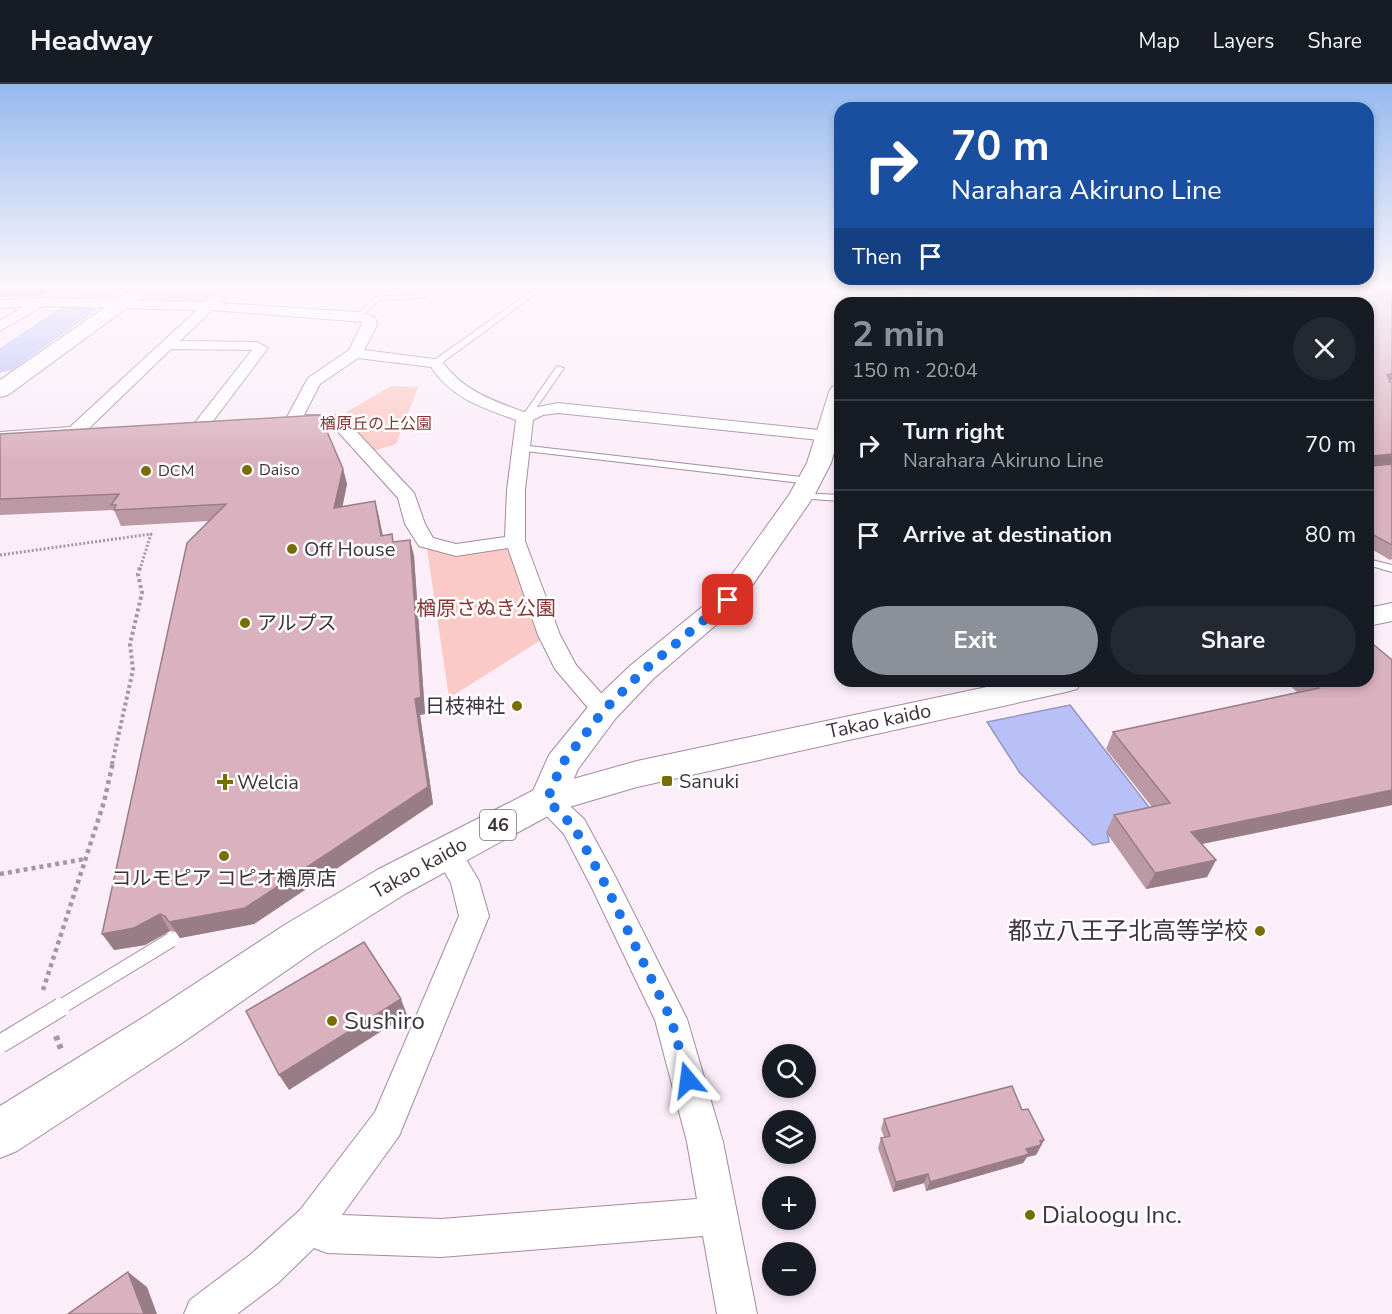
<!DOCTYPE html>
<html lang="en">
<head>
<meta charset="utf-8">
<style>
	body { margin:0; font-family:"Nunito Sans","Noto Sans JP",sans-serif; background:#242831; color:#f1f3f6; height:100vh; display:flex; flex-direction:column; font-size:22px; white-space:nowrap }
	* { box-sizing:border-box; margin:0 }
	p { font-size:20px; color:#9ea1a6 }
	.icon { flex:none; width:33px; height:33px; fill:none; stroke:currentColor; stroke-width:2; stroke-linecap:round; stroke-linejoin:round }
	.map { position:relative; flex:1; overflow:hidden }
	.panel { position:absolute; left:834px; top:213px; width:540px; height:390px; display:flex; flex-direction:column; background:#171b24; border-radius:18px; box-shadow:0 3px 9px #0003 }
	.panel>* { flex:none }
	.banner { position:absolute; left:834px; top:18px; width:540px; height:183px; border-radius:18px; box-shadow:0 3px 9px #0003; background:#1a4fa0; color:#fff; overflow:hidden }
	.tools { position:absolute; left:762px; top:960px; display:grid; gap:12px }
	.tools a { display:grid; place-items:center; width:54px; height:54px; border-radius:50%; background:#171b24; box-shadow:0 3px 9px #0003; font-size:30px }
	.pin { position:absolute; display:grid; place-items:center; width:51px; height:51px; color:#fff; margin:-26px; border-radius:12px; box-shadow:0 3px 9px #0006 }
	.me { position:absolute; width:66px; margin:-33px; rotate:344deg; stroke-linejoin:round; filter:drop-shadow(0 0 4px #0008) }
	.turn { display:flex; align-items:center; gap:21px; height:126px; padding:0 18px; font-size:27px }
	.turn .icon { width:78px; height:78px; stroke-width:2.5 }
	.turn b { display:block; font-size:42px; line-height:51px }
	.then { display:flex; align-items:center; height:57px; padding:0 18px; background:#0003; gap:12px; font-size:22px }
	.round { display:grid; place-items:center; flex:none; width:63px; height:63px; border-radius:32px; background:#242831 }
	.headline { display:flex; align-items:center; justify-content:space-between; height:102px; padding:0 18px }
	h1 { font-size:36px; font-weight:700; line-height:45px; color:#8c9099 }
	.cta { display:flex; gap:12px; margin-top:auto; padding:12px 18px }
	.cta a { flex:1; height:69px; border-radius:36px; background:#8c9099; color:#fff; font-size:24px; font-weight:700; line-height:69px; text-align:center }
	.cta a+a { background:#242831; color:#f1f3f6 }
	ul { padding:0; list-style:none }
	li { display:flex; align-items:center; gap:18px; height:90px; padding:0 18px; border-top:2px solid #363941 }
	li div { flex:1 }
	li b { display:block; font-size:22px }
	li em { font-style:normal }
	header { display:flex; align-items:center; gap:36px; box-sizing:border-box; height:84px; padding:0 30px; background:#171b24; border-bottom:2px solid #363941 }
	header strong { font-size:28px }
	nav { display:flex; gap:33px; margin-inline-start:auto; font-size:21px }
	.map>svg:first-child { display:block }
</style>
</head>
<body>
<header>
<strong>Headway</strong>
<nav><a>Map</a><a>Layers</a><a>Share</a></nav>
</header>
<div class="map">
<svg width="1392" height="1230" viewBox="0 0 1392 1230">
	<rect width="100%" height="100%" fill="#fbeef9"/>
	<g fill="#fccac6">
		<path d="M 156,204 L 228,204 L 208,222 L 138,218 Z"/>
		<path d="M 391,302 L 418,303 L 396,360 L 366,369 L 335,335 Z"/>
		<path d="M 515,457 L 549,551 L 449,614 L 426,458 L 456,466 Z"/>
	</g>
	<path fill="#b8c0f7" stroke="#9496c0" stroke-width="1.5" d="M 1070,621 L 1159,736 L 1107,748 L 1109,758 L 1093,761 L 1020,689 L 987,638 Z"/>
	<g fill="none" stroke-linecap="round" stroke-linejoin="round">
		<path fill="#b8c0f7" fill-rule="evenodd" d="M 90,204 L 123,204 L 119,210 L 12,286 L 0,289 L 0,264 Z"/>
		<defs>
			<g id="lane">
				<path d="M 433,204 L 442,204 L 422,214 L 379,216 L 361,233 L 356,232 L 375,213 L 421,210 Z"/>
				<path d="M 500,204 L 554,204 L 538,208 L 439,281 L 433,281 L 433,277 L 530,208 Z"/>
				<path d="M 557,282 L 564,284 L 528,336 L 522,336 L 521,334 Z"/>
				<path d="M 520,361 L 810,394 L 815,397 L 810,400 L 517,366 L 516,364 Z"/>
				<path d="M 801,409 L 840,411 L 840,417 L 798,414 L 798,410 Z"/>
				<path d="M 1368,475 L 1392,481 L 1392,488 L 1368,481 Z"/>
			</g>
			<g id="street">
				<path d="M 220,204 L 234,204 L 220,219 L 359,228 L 375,233 L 377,241 L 364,266 L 441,276 C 462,306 491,316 524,328 L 533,324 L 558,319 L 829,347 L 835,348 L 837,352 L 835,356 L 829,357 L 558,329 L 543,331 L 533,336 L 525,406 L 525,457 L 560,551 L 576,581 L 616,626 L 613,632 L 604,634 L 595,632 L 555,585 L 538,551 L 508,464 L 456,472 L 419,462 L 405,440 L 398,414 L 331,340 L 290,342 L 282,337 L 287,333 L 308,294 L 349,266 L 363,238 L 212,226 L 180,257 L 257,258 L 268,264 L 207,345 L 201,346 L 193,341 L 252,266 L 171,265 L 81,352 L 0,358 L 0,348 L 70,343 L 197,226 L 43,222 L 0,247 L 0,237 L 23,223 L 0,224 L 0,216 L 42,214 L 205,218 ZM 358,274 L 431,283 C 451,314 483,324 516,336 L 507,406 L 505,453 L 456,460 L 433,454 L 425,440 L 414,409 L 341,331 L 304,331 L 320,300 Z"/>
				<path d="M 1127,204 L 1142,204 L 1160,219 L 1144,219 Z"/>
				<path d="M 547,706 L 556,709 L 584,735 L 615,792 L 687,935 L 723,1058 L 757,1230 L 717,1230 L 703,1152 L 441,1173 L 327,1169 L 314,1164 L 278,1199 L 237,1230 L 184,1230 L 190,1216 L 250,1171 L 300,1126 L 375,1028 L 459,832 L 451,799 L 433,768 L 437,760 L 447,757 L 457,760 L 479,797 L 489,832 L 399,1052 L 342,1131 L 441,1135 L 697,1115 L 687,1058 L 655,936 L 592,804 L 564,750 L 538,723 L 534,716 L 538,709 Z"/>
			</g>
			<g id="secondary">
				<path d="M 133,204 L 154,204 L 8,311 L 0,313 L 0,296 Z"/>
				<path d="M 906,204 L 924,204 L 913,219 L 895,219 Z"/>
				<path d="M 840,301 L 840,347 L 831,379 L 814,412 L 738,522 L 653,595 L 616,634 L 578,685 L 560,726 L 547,730 L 534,726 L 529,716 L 549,671 L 592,618 L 631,581 L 718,510 L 789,411 L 807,379 L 829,308 L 832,303 Z"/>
			</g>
			<g id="primary">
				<path d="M 1392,519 L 1392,537 L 1368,542 L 1368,524 Z"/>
				<path d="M 1015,597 L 1082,597 L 1077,605 L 1066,608 L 637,703 L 559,726 L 405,810 L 316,866 L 179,961 L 17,1067 L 0,1074 L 0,1022 L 147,931 L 286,840 L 377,786 L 534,706 L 637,677 Z"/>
			</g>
		</defs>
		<use href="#lane" stroke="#a689a2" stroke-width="2"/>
		<use href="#street" stroke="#a689a2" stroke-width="2"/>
		<use href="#secondary" stroke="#a689a2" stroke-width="2"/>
		<use href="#primary" stroke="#a689a2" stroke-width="2"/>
		<path stroke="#a497a2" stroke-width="3" stroke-dasharray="2 2" stroke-linecap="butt" d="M 0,471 L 151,450 L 140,485"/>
		<path stroke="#a497a2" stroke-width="4" stroke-dasharray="3 3" stroke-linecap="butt" d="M 112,680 L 133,586 L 130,560 L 142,509 L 138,490 L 140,483"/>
		<g stroke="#a497a2" stroke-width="4.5" stroke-dasharray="4 4" stroke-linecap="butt">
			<path d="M 0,790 L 85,775"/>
			<path d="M 43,906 L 104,718 L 113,678"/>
		</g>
		<path stroke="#a497a2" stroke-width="6" stroke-dasharray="4.5 4.5" stroke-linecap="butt" d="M 56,952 L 62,968"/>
		<use href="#lane" fill="#fff" fill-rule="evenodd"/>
		<use href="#street" fill="#fff" fill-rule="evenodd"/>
		<use href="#secondary" fill="#fff" fill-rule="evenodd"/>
		<use href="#primary" fill="#fff" fill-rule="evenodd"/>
		<defs>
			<path id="lane-bridge-far1" d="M 59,924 L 171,856"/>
			<path id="lane-bridge" d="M 0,960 L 61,923"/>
		</defs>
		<use href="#lane-bridge-far1" stroke="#a689a2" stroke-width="16" stroke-linecap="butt"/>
		<use href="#lane-bridge" stroke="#a689a2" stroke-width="20" stroke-linecap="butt"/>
		<use href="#lane-bridge-far1" stroke="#fff" stroke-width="14"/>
		<use href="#lane-bridge" stroke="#fff" stroke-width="18"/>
	</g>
	<g fill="#bb99a4">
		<path d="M 0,204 L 53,204 L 40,212 L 0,214 Z"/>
		<path d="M 1153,204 L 1304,204 L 1290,207 L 1261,206 L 1218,212 L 1379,215 L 1380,215 L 1362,204 L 1392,204 L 1392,296 L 1390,297 L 1392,298 L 1392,475 L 1390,476 L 1368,463 L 1368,219 L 1169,219 L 1152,207 Z"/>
		<path d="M 0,350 L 343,385 L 347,400 L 342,423 L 375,417 L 383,452 L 394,458 L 410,456 L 414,472 L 425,630 L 420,631 L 433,720 L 254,840 L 180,854 L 176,848 L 170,847 L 145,861 L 114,866 L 209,437 L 121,442 L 114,426 L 0,431 Z"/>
		<path d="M 1285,597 L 1368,597 L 1392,721 L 1202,760 L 1216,776 L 1207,793 L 1146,805 L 1106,748 L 1114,731 L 1152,723 L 1106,665 L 1113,648 L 1297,608 Z"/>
		<path d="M 1022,1026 L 1044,1056 L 1036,1071 L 1027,1073 L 1023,1079 L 926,1107 L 924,1099 L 893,1108 L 878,1064 L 881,1054 L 884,1053 L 881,1045 L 884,1035 Z"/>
	</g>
	<g fill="#997d86">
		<path d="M 37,204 L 53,204 L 40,212 Z"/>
		<path d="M 1215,204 L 1261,204 L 1261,206 L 1213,213 L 1204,219 L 1207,210 Z"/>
		<path d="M 1291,204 L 1304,204 L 1290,207 Z"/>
		<path d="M 1392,289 L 1392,296 L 1382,301 L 1387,291 Z"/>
		<path d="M 1392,370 L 1392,380 L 1368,383 L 1373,372 Z"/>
		<path d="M 343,385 L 347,400 L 339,440 L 334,424 Z"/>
		<path d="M 375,417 L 379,433 L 386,468 L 381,452 Z"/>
		<path d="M 410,456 L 414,472 L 425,630 L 420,631 L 433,720 L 254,840 L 180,854 L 169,838 L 415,615 Z"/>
		<path d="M 1392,706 L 1392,721 L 1182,764 L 1191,748 Z"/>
		<path d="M 1216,776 L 1207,793 L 1146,805 L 1155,789 Z"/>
		<path d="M 160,830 L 170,847 L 145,861 L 114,866 L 102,850 Z"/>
		<path d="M 401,915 L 407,931 L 289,1006 L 279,991 Z"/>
		<path d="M 1044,1056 L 1036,1071 L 1027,1073 L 1023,1079 L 926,1107 L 930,1098 L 1026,1065 Z"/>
		<path d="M 928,1090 L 924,1099 L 893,1108 L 896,1098 Z"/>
		<path d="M 128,1188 L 147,1203 L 157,1230 L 144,1230 Z"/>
	</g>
	<g fill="#dab2bf" stroke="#997d86" stroke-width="1.5">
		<path d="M 1164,204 L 1215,204 L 1207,210 L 1209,212 L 1294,210 L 1326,204 L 1355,204 L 1379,215 L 1388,208 L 1382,204 L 1392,204 L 1392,289 L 1387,291 L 1390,298 L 1392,298 L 1392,370 L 1373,372 L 1372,382 L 1392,380 L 1392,461 L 1368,448 L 1368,219 L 1185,219 Z"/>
		<path d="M 320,331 L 343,385 L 334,424 L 375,417 L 381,452 L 392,450 L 393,458 L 410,456 L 421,613 L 415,615 L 428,703 L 245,824 L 169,838 L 165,832 L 160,830 L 134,844 L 102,850 L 187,459 L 226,420 L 114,426 L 116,421 L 111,421 L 119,410 L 0,415 L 0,350 Z"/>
		<path d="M 1368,556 L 1392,576 L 1392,706 L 1191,748 L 1216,776 L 1155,789 L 1114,731 L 1170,719 L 1113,648 L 1319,604 L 1312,597 L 1368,597 Z"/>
		<path d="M 364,858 L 401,915 L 279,991 L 246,927 Z"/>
		<path d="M 1012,1002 L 1022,1026 L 1028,1025 L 1044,1056 L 1040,1057 L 1041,1061 L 1026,1065 L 1029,1070 L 930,1098 L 928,1090 L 896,1098 L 881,1054 L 890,1052 L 884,1035 Z"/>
		<path d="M 128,1188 L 144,1230 L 68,1230 Z"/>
	</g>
	<linearGradient id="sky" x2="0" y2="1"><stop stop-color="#95b9ee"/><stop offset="0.54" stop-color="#fdf7fc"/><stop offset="1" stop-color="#fdf7fc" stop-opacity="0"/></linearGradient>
	<rect width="1392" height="376" fill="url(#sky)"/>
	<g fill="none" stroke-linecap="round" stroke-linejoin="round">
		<path stroke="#1a73e8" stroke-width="10" stroke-dasharray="0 18" d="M 688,996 L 671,935 L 605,800 L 574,743 L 547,716 L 562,680 L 604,626 L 642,588 L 728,516"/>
	</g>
	<g fill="#796d08" stroke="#fff" stroke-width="2">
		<circle cx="247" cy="386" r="6"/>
		<circle cx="146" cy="387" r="6"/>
		<circle cx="292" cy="465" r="6"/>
		<circle cx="245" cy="539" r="6"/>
		<circle cx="517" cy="622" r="6"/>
		<rect x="661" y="691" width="12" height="12" rx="3"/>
		<path d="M222 689h6v6h6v6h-6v6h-6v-6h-6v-6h6z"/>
		<circle cx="224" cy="772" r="6"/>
		<circle cx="1260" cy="847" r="6"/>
		<circle cx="332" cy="937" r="6"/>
		<circle cx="1030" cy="1131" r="6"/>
	</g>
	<g text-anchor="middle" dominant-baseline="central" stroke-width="5" stroke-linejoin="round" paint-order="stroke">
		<g font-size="16" fill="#843635" stroke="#fff">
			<text x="376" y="340">楢原丘の上公園</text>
		</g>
		<g font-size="16" fill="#3f333e" stroke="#fff" text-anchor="start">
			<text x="259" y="386">Daiso</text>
			<text x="158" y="387">DCM</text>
		</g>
		<rect fill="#fff" stroke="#797078" stroke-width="1.5" x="480" y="726" width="36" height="30" rx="4.5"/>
		<g font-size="18" font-weight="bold" fill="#3f333e">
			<text x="498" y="741">46</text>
		</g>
		<g font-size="20" fill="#3f333e" stroke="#fff" text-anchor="start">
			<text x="304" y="465">Off House</text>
			<text x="257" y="539">アルプス</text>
			<text x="505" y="622" text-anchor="end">日枝神社</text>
			<text x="679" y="697">Sanuki</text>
			<text x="237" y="698">Welcia</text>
			<text x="224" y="794" text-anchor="middle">コルモピア コピオ楢原店</text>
		</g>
		<g font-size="20" fill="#843635" stroke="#fff">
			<text x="486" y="524">楢原さぬき公園</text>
		</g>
		<g font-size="20" fill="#3f333e" stroke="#fff">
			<text transform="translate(879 637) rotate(-12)">Takao kaido</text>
			<text transform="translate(419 784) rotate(-29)">Takao kaido</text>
		</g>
		<g font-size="24" fill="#3f333e" stroke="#fff" text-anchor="start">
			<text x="1248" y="847" text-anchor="end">都立八王子北高等学校</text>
			<text x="344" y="937">Sushiro</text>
			<text x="1042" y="1131">Dialoogu Inc.</text>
		</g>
	</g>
</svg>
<div class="tools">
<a><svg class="icon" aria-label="search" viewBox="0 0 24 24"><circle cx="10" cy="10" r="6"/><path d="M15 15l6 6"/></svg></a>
<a><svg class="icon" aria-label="layers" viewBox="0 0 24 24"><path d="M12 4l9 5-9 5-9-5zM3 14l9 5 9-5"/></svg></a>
<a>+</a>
<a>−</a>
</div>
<div class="pin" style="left:728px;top:516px;background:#d93025"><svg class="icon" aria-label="arrive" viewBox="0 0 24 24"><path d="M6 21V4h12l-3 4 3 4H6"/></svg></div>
<svg class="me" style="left:688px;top:996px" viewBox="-20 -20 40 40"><path d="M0-17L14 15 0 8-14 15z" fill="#1a73e8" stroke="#fff" stroke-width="4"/></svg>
<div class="banner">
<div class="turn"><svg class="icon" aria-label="right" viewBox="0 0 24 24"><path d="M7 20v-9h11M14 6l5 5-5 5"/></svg><div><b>70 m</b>Narahara Akiruno Line</div></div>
<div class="then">Then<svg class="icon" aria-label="arrive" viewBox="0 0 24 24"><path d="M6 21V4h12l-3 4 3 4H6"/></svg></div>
</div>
<section class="panel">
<div class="headline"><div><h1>2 min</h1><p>150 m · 20:04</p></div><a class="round"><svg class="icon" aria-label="close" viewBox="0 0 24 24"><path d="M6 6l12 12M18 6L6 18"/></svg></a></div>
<ul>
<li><svg class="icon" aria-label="right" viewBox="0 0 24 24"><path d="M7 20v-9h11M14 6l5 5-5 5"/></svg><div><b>Turn right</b><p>Narahara Akiruno Line</p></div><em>70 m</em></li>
<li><svg class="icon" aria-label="arrive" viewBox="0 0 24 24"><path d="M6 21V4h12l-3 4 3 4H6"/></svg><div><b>Arrive at destination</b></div><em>80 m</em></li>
</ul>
<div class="cta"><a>Exit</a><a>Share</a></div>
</section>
</div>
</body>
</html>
